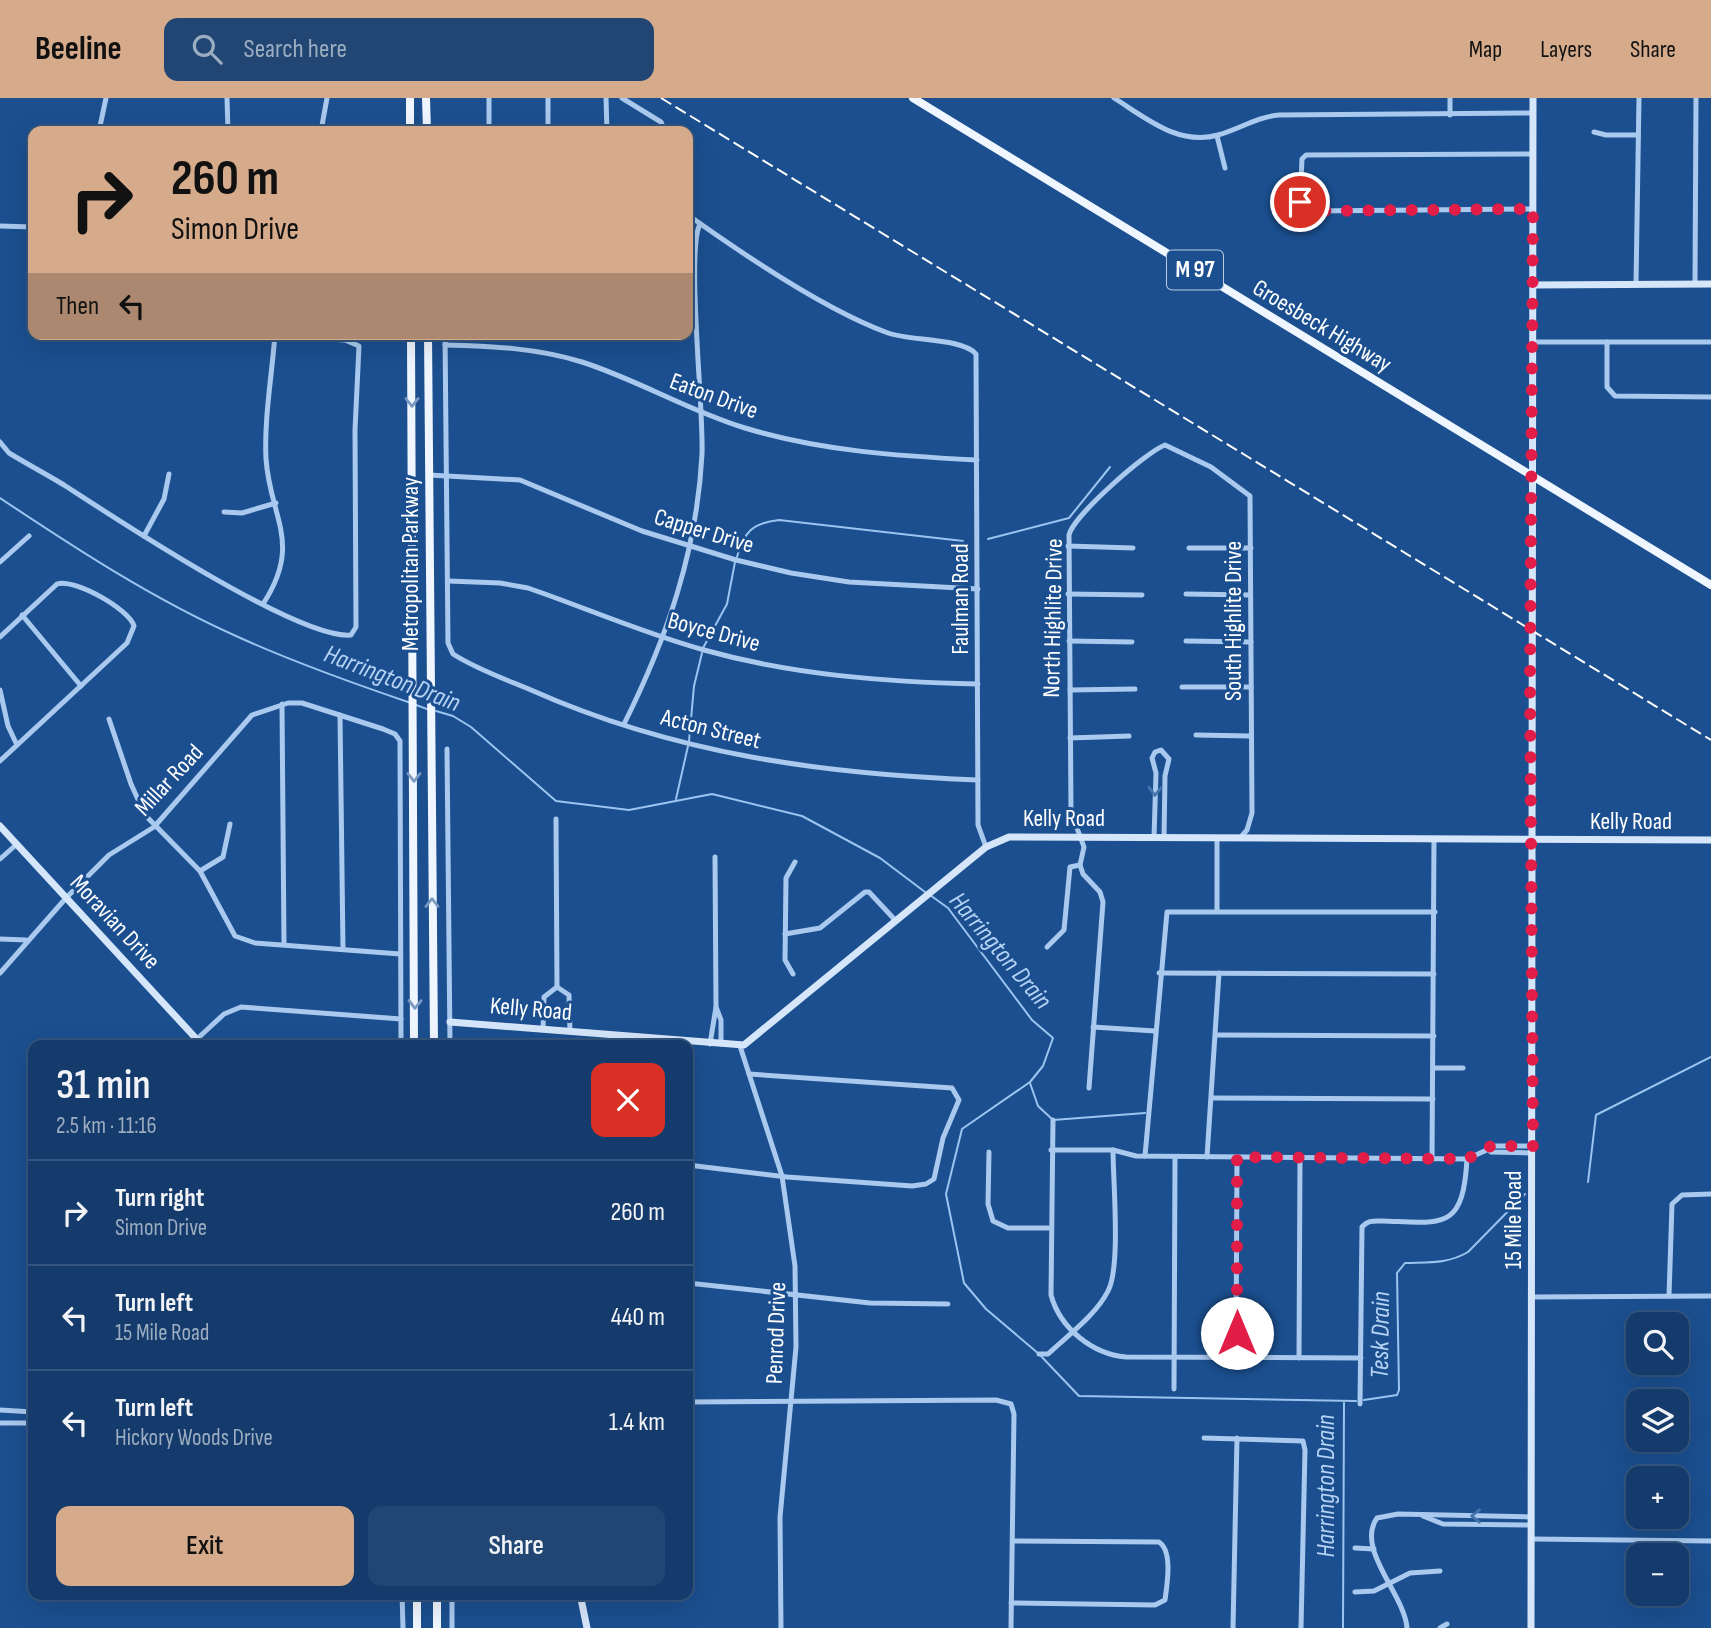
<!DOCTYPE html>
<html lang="en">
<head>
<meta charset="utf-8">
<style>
	body { margin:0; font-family:"Sofia Sans Condensed",sans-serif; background:#214673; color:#f1f3f6; height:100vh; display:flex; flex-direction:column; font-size:26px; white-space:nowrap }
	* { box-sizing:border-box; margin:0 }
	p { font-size:23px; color:#9dadc1 }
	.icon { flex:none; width:38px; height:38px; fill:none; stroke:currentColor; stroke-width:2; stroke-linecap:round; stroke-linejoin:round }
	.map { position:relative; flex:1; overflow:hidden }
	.sheet { position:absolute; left:28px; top:942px; width:665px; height:560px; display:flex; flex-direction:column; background:#143b6b; border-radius:14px; box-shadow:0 7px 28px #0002,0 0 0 2px #33557e }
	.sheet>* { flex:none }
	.hud { position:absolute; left:28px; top:28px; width:665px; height:214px; border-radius:14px; box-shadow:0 7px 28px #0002,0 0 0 2px #33557e; background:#d6ab8b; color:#111; overflow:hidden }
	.controls { position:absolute; left:1626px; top:1214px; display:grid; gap:14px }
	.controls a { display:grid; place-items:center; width:63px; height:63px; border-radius:14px; background:#143b6b; box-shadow:0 7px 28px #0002,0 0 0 2px #33557e; font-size:35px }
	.pin { position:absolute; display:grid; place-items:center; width:60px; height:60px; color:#fff; margin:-30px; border:4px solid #fff; border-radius:50%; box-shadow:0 2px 7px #0007 }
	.me { position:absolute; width:77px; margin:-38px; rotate:0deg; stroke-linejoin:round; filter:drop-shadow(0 0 5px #0008) }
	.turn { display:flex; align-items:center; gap:24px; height:147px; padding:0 28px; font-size:32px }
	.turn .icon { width:91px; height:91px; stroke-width:2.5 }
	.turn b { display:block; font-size:49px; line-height:60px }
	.then { display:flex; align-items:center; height:66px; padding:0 28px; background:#0003; gap:14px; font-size:26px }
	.round { display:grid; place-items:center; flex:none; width:74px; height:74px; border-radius:14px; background:#214673 }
	.head { display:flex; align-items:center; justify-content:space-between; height:119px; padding:0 28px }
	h1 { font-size:42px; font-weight:600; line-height:52px }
	.action { display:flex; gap:14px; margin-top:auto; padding:14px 28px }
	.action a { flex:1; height:80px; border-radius:14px; background:#d6ab8b; color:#111; font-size:28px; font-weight:600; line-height:80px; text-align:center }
	.action a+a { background:#214673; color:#f1f3f6 }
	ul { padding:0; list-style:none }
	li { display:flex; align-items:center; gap:21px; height:105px; padding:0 28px; border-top:2px solid #33557e }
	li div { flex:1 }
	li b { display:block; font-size:26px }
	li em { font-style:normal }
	header { display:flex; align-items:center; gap:42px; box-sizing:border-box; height:98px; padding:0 35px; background:#d6ab8b; color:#111 }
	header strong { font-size:33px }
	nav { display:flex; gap:38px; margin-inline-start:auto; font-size:24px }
	.search { width:490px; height:63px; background:#214673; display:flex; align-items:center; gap:18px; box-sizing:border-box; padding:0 24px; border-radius:14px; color:#9dadc1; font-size:26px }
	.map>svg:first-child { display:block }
</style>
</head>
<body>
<header>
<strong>Beeline</strong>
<div class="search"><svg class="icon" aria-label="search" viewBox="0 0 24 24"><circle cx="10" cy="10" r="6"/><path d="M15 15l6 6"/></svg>Search here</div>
<nav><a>Map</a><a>Layers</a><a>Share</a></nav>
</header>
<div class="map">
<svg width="1711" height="1530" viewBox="0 0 1711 1530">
	<rect width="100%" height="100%" fill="#1b4f8f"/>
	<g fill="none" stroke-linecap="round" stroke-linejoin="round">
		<g stroke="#9cc4f0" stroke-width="2">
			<path d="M 0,400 C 75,450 153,501 236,538 C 293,564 352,585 411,605"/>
			<path d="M 988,441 L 1069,420 L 1110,369"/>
			<path d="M 737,459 C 744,434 752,425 779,422 L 963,443"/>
			<path d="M 703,550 L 727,506 L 735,464"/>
			<path d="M 416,607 L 427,611"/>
			<path d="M 436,613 L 453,618 L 471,629 L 556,703 L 629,712 L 712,696 L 802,718 L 880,760 L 925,794"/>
			<path d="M 689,643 L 694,588 L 702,555"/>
			<path d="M 676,701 L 688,648"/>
			<path d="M 930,797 L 948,810 L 1032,922 L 1053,940 L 1043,968 L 1030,984 L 962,1031 L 946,1096 L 964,1185 L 986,1211 L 1039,1256 L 1079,1298 L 1356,1303"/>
			<path d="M 1030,985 L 1038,1008 L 1053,1022 L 1145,1015"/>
			<path d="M 1588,1084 L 1596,1017 L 1711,959"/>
			<path d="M 1364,1302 L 1397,1297 L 1399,1292 L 1397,1175 L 1405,1165 C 1428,1164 1448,1166 1468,1154 L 1525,1096"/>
			<path d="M 1343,1530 L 1344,1305"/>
		</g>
		<g stroke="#a9c9ee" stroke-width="5">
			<path d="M 227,0 L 228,33"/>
			<path d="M 489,0 L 489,33"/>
			<path d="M 548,0 L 548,33"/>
			<path d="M 606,0 L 607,33"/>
			<path d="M 622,0 L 661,24 L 665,33"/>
			<path d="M 1114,0 C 1146,20 1178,48 1218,37 C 1240,31 1256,19 1279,17 L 1533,15"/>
			<path d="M 1450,17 L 1450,0"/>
			<path d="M 99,33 L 106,0"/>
			<path d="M 321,33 L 327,0"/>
			<path d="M 1594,34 L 1606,37 L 1638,37"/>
			<path d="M 1217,38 L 1225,70"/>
			<path d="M 1533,111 L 1310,113 L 1300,104 L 1302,61 L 1306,57 L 1533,56"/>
			<path d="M 688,117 C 744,157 825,212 888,235 C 910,243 963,240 976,256 L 978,727 L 986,749"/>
			<path d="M 0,128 L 33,129"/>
			<path d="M 1636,186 L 1639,0"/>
			<path d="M 1695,186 L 1696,0"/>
			<path d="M 445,236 L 448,545 L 453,556 C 476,571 505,581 531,592 C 675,656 822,676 978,682"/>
			<path d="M 1532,244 L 1711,244"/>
			<path d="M 1607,244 L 1607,289 L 1615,298 L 1711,299"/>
			<path d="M 445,247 C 491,248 537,250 582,264 C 638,282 689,313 745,330 C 821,353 898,358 977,362"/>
			<path d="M 0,344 L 9,355 C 27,366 46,376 64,387 C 115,420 299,542 351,537 L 356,529 L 355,332 L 359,248 L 345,242 L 275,238"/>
			<path d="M 429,377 L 520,382 L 642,433 L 736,462 L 791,475 L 849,484 L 978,491"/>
			<path d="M 224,414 L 242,415 L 276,405"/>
			<path d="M 144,438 L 164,401 L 169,376"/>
			<path d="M 1068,448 L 1133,450"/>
			<path d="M 1189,450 L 1251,450"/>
			<path d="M 0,464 L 29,438"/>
			<path d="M 448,483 L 500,485 L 528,490 C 586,510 643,535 704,552 C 793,577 886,584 978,586"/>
			<path d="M 1068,496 L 1142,497"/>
			<path d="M 1186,496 L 1250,497"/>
			<path d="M 263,506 C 303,445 270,420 266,361 C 264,320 272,277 275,236"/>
			<path d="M 22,517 L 81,588"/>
			<path d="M 0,539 L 57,486 C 74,480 129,511 134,528 L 127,545 L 0,663"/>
			<path d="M 1069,543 L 1132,544"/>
			<path d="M 1186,543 L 1251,544"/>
			<path d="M 1182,589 L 1251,589"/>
			<path d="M 0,592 L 8,628 L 17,647"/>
			<path d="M 1070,592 L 1135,591"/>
			<path d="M 282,606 L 284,847"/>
			<path d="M 340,617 L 343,851"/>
			<path d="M 109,621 L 131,686 L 145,717 L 200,773 L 235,838 L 255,845 L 400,856"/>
			<path d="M 624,626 C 667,540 697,453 702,356 C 704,312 686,153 700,126"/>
			<path d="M 1196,637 L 1250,638"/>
			<path d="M 1070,640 L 1129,638"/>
			<path d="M 447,651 L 450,947"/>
			<path d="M 556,721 L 557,889"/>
			<path d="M 1154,740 L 1156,675 L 1152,660 L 1155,654 L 1161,652 L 1169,661 L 1165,678 L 1164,740"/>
			<path d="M 1217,740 L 1217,812"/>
			<path d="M 715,759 L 716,909"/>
			<path d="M 0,761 L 17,746"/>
			<path d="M 200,773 L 223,759 L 230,726"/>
			<path d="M 785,836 L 820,830 L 865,794 L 869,794 L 896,823"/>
			<path d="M 0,841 L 26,842"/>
			<path d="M 1047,849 L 1064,832 L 1070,769 L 1080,767"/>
			<path d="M 0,875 L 66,800 L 109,757 L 154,729 L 252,617 L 288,605 L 302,605 L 383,631 L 395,636 L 400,643 L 401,947"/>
			<path d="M 1159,875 L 1434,876"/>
			<path d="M 793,876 L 785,862 L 786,780 L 795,764"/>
			<path d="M 1093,929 L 1155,933"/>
			<path d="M 543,932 L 544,899 L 557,889 L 569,897 L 570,934"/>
			<path d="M 1217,937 L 1434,938"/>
			<path d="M 197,941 L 224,916 L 241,909 L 401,921"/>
			<path d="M 710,946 L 716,909 L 721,922 L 721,946"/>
			<path d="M 740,948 L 782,1078 L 795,1168 L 796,1249 L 780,1419 L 781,1530"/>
			<path d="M 1434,970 L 1463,970"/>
			<path d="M 1089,990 L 1103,804 L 1100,794 L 1083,776 L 1080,767 L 1084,749 L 1071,714 L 1069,437 C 1073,418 1146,354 1165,347 L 1211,369 L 1250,398 L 1252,715 L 1247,732 L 1240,740"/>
			<path d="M 1212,1000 L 1433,1001"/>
			<path d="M 1053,1022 L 1051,1197 C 1060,1230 1092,1256 1126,1259 L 1361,1260"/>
			<path d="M 1051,1052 L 1113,1052 L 1136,1058 L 1467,1061 L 1489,1051"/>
			<path d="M 989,1054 L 988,1106 L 993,1123 L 1008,1130 L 1050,1130"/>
			<path d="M 1532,1055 L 1491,1054 L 1489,1051 L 1491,1048 L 1533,1048"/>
			<path d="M 1145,1058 L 1167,814 L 1435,814"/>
			<path d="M 1207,1059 L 1219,875"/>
			<path d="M 1432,1061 L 1434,741"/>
			<path d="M 688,1067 L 787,1079 L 912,1088 L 926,1086 L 934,1081 L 943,1040 L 959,1002 L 952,990 L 749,976"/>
			<path d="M 688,1185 L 870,1205 L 948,1206"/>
			<path d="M 1669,1198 L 1672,1106 L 1682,1097 L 1711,1096"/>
			<path d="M 1533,1199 L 1711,1198"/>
			<path d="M 1039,1256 L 1048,1256 C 1068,1237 1096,1217 1108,1193 C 1121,1169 1113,1083 1113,1052"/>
			<path d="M 1236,1260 L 1237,1059"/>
			<path d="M 1299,1260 L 1300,1060"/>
			<path d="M 1174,1291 L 1175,1059"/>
			<path d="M 688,1304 L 996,1302 L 1011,1306 L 1014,1316 L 1011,1530"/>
			<path d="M 1360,1306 L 1362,1129 C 1368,1122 1373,1123 1382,1123 C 1443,1125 1463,1133 1467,1061"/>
			<path d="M 0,1312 L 33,1314"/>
			<path d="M 0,1325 L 33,1325"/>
			<path d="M 1204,1340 L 1303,1343 L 1305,1352 L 1301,1530"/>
			<path d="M 1423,1418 L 1443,1426 L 1532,1427"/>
			<path d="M 1532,1441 L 1711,1443"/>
			<path d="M 1355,1450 L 1374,1451"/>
			<path d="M 1355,1494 L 1374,1493 L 1410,1475 L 1440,1473"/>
			<path d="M 402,1496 L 403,1530"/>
			<path d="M 452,1496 L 452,1530"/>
			<path d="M 1011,1505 L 1155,1507 L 1165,1502 C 1167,1487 1173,1453 1159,1444 L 1013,1443"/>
			<path d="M 1233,1530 L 1237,1340"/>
			<path d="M 1407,1530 C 1405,1497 1355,1451 1377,1420 L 1398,1416 L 1532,1419"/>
			<path d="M 1440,1530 L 1447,1526"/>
		</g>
		<g stroke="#d6e6fa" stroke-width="7">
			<path d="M 1533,187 L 1711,186"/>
			<path d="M 0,728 L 202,947"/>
			<path d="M 450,924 L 744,947 L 986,749 L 1009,739 L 1711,742"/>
			<path d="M 580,1496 L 587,1530"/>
			<path d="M 1531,1530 L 1533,0"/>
		</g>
		<g stroke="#f0f6ff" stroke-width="8">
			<path d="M 410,0 L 410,33"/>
			<path d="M 426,0 L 427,33"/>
			<path d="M 913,0 L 1711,487"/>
			<path d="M 411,236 L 414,947"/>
			<path d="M 428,236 L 434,947"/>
			<path d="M 417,1496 L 417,1530"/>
			<path d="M 437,1496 L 437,1530"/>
		</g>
		<path stroke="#fff" stroke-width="2" stroke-dasharray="12 5" stroke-linecap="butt" d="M 661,0 L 1711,642"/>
	</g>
	<defs><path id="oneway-chevron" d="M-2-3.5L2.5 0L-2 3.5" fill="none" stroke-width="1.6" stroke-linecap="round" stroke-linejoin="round" transform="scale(1.75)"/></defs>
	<g stroke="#7b9ac1">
		<use href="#oneway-chevron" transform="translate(412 304) rotate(90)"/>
		<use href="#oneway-chevron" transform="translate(414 679) rotate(90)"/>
		<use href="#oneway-chevron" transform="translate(432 805) rotate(-90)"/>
		<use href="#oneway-chevron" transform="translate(415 906) rotate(91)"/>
	</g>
	<g stroke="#4674ac">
		<use href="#oneway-chevron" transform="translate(1155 693) rotate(91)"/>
		<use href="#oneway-chevron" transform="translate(1476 1418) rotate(-179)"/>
	</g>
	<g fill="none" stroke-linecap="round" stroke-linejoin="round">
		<path stroke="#e11d48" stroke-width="12" stroke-dasharray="0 21.6" d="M 1237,1235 L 1237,1059 L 1467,1061 L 1491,1048 L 1533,1048 L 1530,584 L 1533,111 L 1310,113 L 1300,104"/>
	</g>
	<g text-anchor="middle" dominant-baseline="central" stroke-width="6" stroke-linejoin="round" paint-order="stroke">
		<rect fill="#1b4f8f" stroke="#bbcadd" stroke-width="2" x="1167" y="152.5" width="56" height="39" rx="5"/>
		<g font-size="23" font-weight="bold" fill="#fff">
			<text x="1195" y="172">M 97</text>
		</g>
		<g font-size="24" fill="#fff" stroke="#1b4f8f">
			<text transform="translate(1322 228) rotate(31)">Groesbeck Highway</text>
			<text transform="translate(714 298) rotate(20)">Eaton Drive</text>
			<text transform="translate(704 433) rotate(17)">Capper Drive</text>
			<text transform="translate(410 466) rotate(-90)">Metropolitan Parkway</text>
			<text transform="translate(960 501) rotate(-90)">Faulman Road</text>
			<text transform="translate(1053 520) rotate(-89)">North Highlite Drive</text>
			<text transform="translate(1233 523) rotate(-90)">South Highlite Drive</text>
			<text transform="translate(714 534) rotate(15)">Boyce Drive</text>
			<text transform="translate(711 631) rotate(14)">Acton Street</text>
			<text transform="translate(169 682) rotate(-47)">Millar Road</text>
			<text x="1064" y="720">Kelly Road</text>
			<text x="1631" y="723">Kelly Road</text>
			<text transform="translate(115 824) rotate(47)">Moravian Drive</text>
			<text transform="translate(531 911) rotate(5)">Kelly Road</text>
			<text transform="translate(1513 1122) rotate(-90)">15 Mile Road</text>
			<text transform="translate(776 1235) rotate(-88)">Penrod Drive</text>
		</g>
		<g font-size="26" font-style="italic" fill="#b5d3f5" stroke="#1b4f8f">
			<text transform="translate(392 581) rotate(21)">Harrington Drain</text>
			<text transform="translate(1000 853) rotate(50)">Harrington Drain</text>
			<text transform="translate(1381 1237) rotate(-89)">Tesk Drain</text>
			<text transform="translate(1326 1388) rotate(-90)">Harrington Drain</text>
		</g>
	</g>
</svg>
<div class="controls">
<a><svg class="icon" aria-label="search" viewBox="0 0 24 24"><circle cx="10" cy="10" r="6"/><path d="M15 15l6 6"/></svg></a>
<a><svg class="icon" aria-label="layers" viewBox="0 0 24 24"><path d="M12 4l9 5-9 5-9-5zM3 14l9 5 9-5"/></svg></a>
<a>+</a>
<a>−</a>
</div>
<div class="pin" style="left:1300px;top:104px;background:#d93025"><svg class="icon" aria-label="arrive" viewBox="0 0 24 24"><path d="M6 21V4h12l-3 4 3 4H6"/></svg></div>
<svg class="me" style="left:1237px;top:1235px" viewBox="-20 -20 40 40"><circle r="19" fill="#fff"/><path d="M0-13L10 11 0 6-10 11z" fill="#e11d48"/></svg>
<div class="hud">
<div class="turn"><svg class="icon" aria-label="right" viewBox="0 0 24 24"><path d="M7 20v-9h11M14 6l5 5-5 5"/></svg><div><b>260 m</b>Simon Drive</div></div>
<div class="then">Then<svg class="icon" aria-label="left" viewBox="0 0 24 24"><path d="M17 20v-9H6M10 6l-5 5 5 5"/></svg></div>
</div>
<section class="sheet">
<div class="head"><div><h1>31 min</h1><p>2.5 km · 11:16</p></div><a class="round" style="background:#d93025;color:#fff"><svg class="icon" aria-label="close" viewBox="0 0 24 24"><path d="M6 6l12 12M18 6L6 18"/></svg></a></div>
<ul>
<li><svg class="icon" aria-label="right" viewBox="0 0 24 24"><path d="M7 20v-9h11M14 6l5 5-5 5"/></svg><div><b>Turn right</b><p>Simon Drive</p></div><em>260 m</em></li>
<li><svg class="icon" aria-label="left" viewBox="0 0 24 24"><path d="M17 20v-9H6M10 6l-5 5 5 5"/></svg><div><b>Turn left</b><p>15 Mile Road</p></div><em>440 m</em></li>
<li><svg class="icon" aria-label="left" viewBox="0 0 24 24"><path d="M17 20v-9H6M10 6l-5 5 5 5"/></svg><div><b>Turn left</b><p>Hickory Woods Drive</p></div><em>1.4 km</em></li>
</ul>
<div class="action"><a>Exit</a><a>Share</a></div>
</section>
</div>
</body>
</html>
